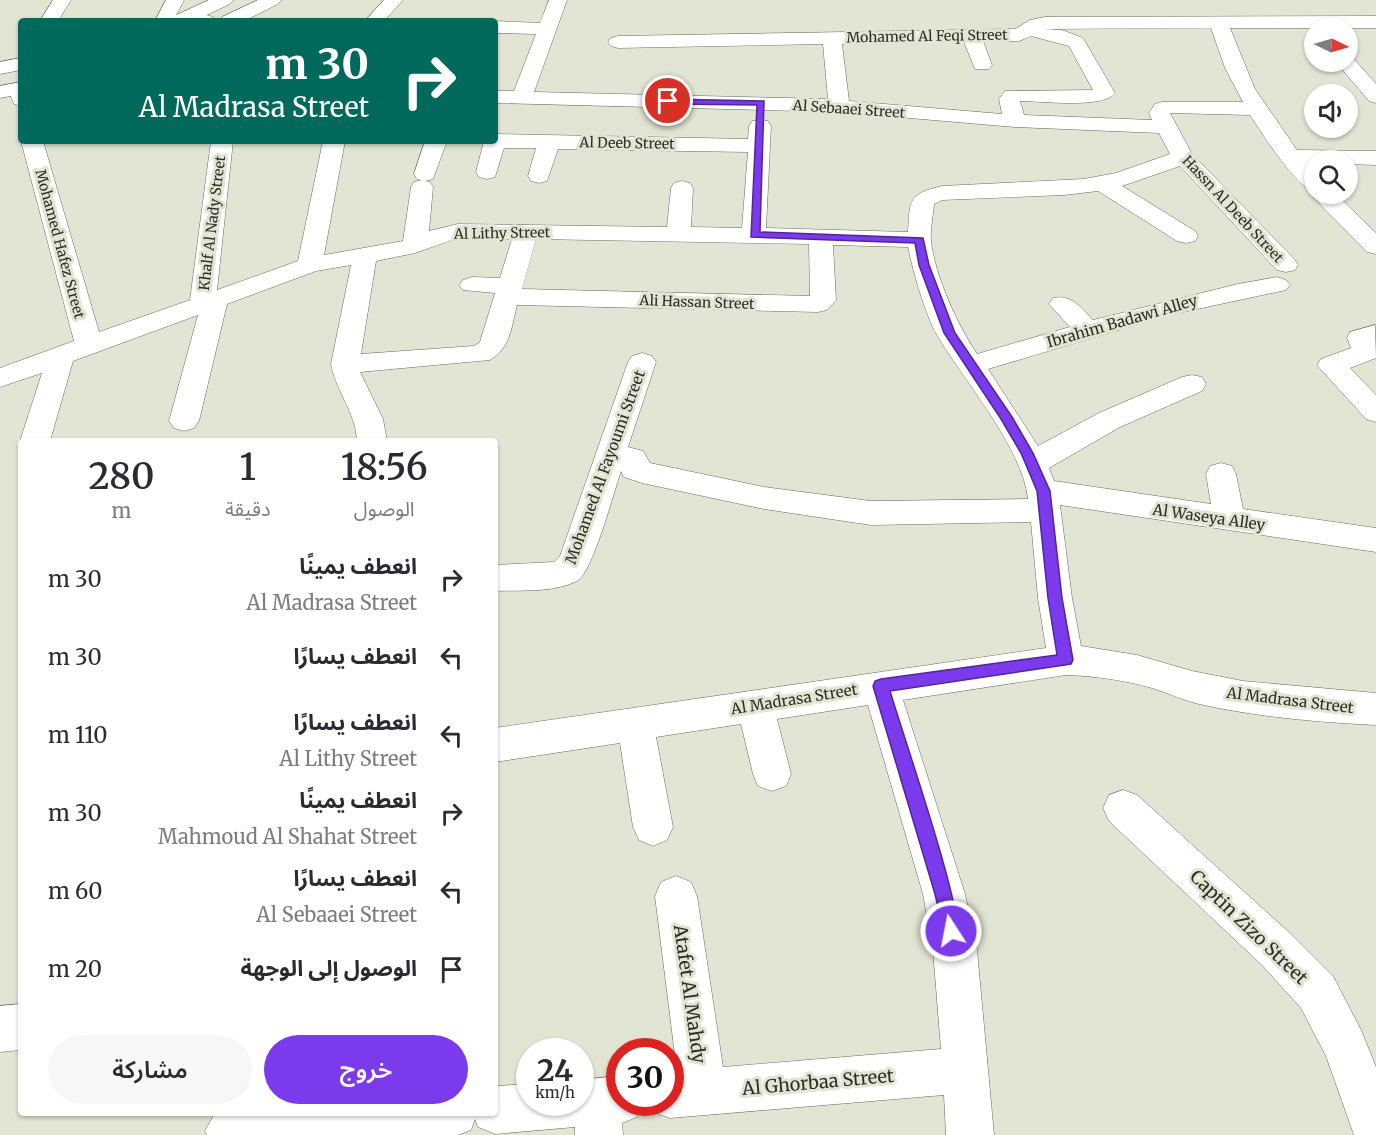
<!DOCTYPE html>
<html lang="ar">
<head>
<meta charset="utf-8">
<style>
	body { margin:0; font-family:Merriweather,"Noto Sans Arabic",serif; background:#f7f7f7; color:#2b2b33; direction:rtl; height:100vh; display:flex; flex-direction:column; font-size:22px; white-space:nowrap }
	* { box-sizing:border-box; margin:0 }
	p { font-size:20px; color:#7c7c81 }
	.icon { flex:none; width:33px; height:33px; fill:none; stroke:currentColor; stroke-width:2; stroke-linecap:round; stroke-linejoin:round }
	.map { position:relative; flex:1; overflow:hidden; direction:ltr }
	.drawer { position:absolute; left:18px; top:438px; width:480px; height:678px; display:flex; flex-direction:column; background:#fff; border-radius:6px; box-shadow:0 2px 4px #0004; direction:rtl }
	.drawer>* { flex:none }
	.top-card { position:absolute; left:18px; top:18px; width:480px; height:126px; border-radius:6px; box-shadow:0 2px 4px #0004; direction:rtl; background:#00695c; color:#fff; overflow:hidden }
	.needle { width:39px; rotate:95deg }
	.fabs { position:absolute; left:1304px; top:18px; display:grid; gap:12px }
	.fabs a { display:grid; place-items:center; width:54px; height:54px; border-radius:50%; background:#fff; box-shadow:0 2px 4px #0004; font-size:30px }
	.speed { position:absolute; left:516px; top:1038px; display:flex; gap:12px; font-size:30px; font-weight:700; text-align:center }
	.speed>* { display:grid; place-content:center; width:78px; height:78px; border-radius:50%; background:#fff; box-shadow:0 2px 4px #0004; line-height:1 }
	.speed small { font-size:15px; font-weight:400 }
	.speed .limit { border:9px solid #d22; background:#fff; color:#111 }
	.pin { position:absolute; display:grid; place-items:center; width:51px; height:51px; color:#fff; margin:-26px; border:3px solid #fff; border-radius:50%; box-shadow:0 2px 6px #0007 }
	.me { position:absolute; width:66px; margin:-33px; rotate:349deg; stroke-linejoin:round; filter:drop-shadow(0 0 4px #0008) }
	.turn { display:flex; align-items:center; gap:21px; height:126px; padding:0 30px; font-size:27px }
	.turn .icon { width:78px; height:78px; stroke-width:2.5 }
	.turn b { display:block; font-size:42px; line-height:51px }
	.eta { display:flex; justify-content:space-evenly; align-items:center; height:102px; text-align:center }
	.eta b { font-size:36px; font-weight:600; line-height:42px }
	.primary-button { display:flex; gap:12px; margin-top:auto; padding:12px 30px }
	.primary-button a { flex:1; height:69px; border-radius:36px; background:#7c3aed; color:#fff; font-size:24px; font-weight:600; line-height:69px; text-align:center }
	.primary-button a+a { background:#f7f7f7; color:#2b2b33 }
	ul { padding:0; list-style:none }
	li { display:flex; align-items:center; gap:18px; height:78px; padding:0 30px }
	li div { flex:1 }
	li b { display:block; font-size:22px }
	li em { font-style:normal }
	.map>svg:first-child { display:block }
</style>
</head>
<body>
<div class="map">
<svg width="1376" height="1135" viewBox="0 0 1376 1135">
	<rect width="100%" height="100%" fill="#e2e5d3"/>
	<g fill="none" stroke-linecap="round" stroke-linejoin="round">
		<defs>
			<g id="street">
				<path d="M 53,0 L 71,0 L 58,21 L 40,21 Z"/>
				<path d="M 166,0 L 184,0 L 173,21 L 155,21 Z"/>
				<path d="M 384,0 L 403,0 L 384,21 L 365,21 Z"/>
				<path d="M 549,0 L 567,0 L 534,92 L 828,99 L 823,44 L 618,48 L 611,46 L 608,42 L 611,38 L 618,36 L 1015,29 L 1030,20 L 1045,17 L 1376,16 L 1376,28 L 1230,28 L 1255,89 L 1297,150 L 1376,151 L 1376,165 L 1347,164 L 1347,160 L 1314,160 L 1314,164 L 1309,164 L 1314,170 L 1314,194 L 1336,194 L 1376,233 L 1376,254 L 1367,252 L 1315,199 L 1311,194 L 1314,191 C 1295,186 1262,133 1250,115 L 1170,113 L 1192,154 L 1295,260 L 1298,265 L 1295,270 L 1286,272 L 1277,270 L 1180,166 L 1122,186 L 1195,231 L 1198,236 L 1195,241 L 1186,243 L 1177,241 L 1098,191 L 1064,195 L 942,200 L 934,204 C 933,216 930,230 931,242 C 936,278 957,324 977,354 L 1070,327 L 1049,304 L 1053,298 C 1072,294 1081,308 1093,320 L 1238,284 L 1277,277 L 1286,280 L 1290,285 L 1286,290 L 1169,315 L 988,369 L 1038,446 L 1099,413 L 1182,377 L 1192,375 L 1202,377 L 1206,384 L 1202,391 L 1120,427 L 1049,468 L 1054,481 L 1211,504 L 1206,474 L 1210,466 L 1221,463 L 1232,466 L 1236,474 L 1243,509 L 1376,528 L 1376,552 L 1060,505 L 1072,598 L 1081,646 L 1137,655 L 1192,671 L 1243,681 L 1376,693 L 1376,725 C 1317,722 1257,717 1199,704 C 1183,700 1168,693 1152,688 C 1124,680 1095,676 1066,675 L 903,700 L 965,894 L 977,950 L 994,1135 L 946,1135 L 944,1095 L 670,1118 L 653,1112 L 650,1102 L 670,1102 L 670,1071 L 677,1071 L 655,896 L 661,882 L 676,876 L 691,882 L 697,896 L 723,1067 L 941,1049 L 933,950 L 923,894 L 868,705 L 777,719 L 791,774 L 786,786 L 772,791 L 758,786 L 753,774 L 741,724 L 656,737 L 673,827 L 667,840 L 653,846 L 639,840 L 633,827 L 620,743 L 495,762 L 495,728 L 1046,648 L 1038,598 L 1031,522 L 871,525 L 764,509 L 642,483 L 624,477 L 621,471 C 614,491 593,572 577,581 C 553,593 521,590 495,591 L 495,565 L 554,562 L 560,556 L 628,362 L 632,356 L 642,353 L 652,356 L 656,362 L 628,447 L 643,451 L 650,463 L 764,487 L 871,501 L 1028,499 C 1023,448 962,378 937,335 C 925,314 913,271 908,247 L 833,245 L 836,300 L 827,310 L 818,312 L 517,305 C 511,328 511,347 490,360 L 360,372 L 383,419 L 387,441 L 357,441 C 356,412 336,392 331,364 L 351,265 L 316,271 L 227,304 L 199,421 L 194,428 L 184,431 L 174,428 L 169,421 L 198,315 L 73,361 L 50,441 L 20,441 L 42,373 L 0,387 L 0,368 L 74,341 L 21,141 L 43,141 L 99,332 L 190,300 L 211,141 L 233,141 L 217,290 L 298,261 L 323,141 L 345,141 L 324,255 L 403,241 L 411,187 L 414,182 L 422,180 L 430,182 L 433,187 L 429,231 L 458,224 L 667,227 L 671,188 L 674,183 L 682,181 L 690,183 L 693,188 L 691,227 L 742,228 L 748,152 L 558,149 L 547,181 L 539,183 L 531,181 L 528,176 L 536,148 L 504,148 L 495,177 L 487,179 L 479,177 L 476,172 L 484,141 L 495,141 L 495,134 L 748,139 L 749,126 L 752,121 L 760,120 L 768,121 L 771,126 L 766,228 L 908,232 C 910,200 908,194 942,186 L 1084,179 L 1116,173 L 1170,154 L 1159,133 L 1015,127 L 839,112 L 495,103 L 495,91 L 514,91 L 536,34 L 495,33 L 495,21 L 540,23 ZM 1211,28 L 1225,68 L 1243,102 L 1162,102 L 1155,104 L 1149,113 L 1152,120 L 1024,115 L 1020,101 C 1040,101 1104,109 1115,93 L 1083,38 L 1062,30 L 1044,29 ZM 1031,36 L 1069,46 L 1093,90 L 1005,91 L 999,99 L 1002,114 L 849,101 L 842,44 L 964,42 L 975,69 L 989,69 L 992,65 L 983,41 L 1019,41 ZM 458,238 L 512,239 L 500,278 L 472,277 L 463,280 L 459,285 L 463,290 L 495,293 L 480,342 L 474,346 L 361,354 L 376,261 L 415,253 ZM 536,239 L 809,244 L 810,296 L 522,289 Z"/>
				<path d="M 190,10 L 213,17 L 215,21 L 183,20 L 181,16 L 183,12 Z"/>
				<path d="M 1347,56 L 1353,58 L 1376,84 L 1376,103 L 1369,101 L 1336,62 L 1347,62 Z"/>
				<path d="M 18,83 L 21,84 L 21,106 L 14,104 L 8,89 L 11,85 Z"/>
				<path d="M 425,141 L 447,141 L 433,179 L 425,181 L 417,179 L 414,174 Z"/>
				<path d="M 1375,325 L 1376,358 L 1350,368 L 1376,395 L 1376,422 L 1366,419 L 1317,365 L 1321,359 L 1351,348 L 1347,338 L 1350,332 Z"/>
				<path d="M 1123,790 L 1137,795 L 1293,936 L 1333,976 L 1361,1030 L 1376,1067 L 1376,1135 L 1354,1135 L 1326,1056 L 1301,1008 L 1263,966 L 1109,821 L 1103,808 L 1109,795 Z"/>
				<path d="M 21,1004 L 21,1050 L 0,1052 L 0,1006 Z"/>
				<path d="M 620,1076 L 620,1102 L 643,1102 L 637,1117 L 622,1123 L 623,1135 L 575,1135 L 575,1127 L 495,1134 L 478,1127 L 475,1119 L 471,1130 L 458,1135 L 207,1135 L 205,1131 L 215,1113 L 495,1113 L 495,1086 L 530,1084 L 530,1102 L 580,1102 L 580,1080 Z"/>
			</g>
			<g id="secondary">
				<path d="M 209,0 L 233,0 L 230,4 L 194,21 L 170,21 L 172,17 Z"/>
				<path d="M 258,0 L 281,0 L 278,4 L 244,21 L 220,21 L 222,17 Z"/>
				<path d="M 21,58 L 21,70 L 0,74 L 0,62 Z"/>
				<path d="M 21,82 L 21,94 L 0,98 L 0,86 Z"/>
			</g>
		</defs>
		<use href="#street" stroke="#676a5a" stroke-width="1"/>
		<use href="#secondary" stroke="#676a5a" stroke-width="1"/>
		<use href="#street" fill="#fff" fill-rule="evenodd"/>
		<use href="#secondary" fill="#fff" fill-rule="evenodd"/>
	</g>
	<path fill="#7c3aed" stroke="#51269a" stroke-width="1.5" d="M 665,99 L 764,101 L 760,232 L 923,238 L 929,265 L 955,333 L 1012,417 L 1033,453 L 1050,491 L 1062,598 L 1073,660 L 1071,664 L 890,691 C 900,726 966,917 957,937 L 951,940 L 945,937 L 935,894 L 873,686 L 875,681 L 881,679 L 1057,655 L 1048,598 L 1037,491 L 1021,453 L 1001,419 L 944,333 L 919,265 L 915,243 L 751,237 L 757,105 L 668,104 L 664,101 Z"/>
	<g text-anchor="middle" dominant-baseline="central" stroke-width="6" stroke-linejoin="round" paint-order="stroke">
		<g font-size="14" fill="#2d2e27" stroke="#e2e5d3">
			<text transform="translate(927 36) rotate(-1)">Mohamed Al Feqi Street</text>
			<text transform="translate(849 109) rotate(4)">Al Sebaaei Street</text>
			<text transform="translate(627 143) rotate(1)">Al Deeb Street</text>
			<text transform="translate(1233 209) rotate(47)">Hassn Al Deeb Street</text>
			<text transform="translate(212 223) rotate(-83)">Khalf Al Nady Street</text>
			<text transform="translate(502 233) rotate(-1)">Al Lithy Street</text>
			<text transform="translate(60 244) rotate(75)">Mohamed Hafez Street</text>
			<text transform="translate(697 302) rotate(2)">Ali Hassan Street</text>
		</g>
		<g font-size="15" fill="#2d2e27" stroke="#e2e5d3">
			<text transform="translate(1122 321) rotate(-16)">Ibrahim Badawi Alley</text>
			<text transform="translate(605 467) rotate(-70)">Mohamed Al Fayoumi Street</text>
			<text transform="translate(1209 517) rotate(8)">Al Waseya Alley</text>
			<text transform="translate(794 699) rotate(-9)">Al Madrasa Street</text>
			<text transform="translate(1290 700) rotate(7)">Al Madrasa Street</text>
		</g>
		<g font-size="18" fill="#2d2e27" stroke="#e2e5d3">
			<text transform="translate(1249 927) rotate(44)">Captin Zizo Street</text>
			<text transform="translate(690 994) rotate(82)">Atafet Al Mahdy</text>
			<text transform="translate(818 1082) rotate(-5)">Al Ghorbaa Street</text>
		</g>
	</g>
</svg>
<div class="fabs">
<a><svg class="needle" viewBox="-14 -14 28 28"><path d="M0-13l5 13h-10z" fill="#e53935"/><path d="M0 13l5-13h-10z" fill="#7c7c81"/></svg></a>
<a><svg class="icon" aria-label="sound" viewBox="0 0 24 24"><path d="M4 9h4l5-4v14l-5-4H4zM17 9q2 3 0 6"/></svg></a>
<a><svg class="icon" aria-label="search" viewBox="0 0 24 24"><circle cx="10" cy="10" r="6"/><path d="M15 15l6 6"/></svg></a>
</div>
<div class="speed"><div>24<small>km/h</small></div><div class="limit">30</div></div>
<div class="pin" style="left:668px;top:101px;background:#d93025"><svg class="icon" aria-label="arrive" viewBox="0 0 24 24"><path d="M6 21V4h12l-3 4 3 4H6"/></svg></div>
<svg class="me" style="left:951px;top:931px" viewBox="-20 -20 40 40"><circle r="17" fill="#7c3aed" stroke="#fff" stroke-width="3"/><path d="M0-11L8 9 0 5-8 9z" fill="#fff"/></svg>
<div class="top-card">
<div class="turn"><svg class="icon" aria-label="right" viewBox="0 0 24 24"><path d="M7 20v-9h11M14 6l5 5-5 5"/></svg><div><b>30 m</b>Al Madrasa Street</div></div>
</div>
<section class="drawer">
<div class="eta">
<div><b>18:56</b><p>الوصول</p></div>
<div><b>1</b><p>دقيقة</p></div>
<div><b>280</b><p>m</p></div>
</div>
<ul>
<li><svg class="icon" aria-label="right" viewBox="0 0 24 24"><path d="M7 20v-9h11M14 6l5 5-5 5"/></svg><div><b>انعطف يمينًا</b><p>Al Madrasa Street</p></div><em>30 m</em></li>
<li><svg class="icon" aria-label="left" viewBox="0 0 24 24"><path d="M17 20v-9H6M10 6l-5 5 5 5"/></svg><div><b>انعطف يسارًا</b></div><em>30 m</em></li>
<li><svg class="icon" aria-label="left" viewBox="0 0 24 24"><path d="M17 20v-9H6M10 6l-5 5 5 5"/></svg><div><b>انعطف يسارًا</b><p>Al Lithy Street</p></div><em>110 m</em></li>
<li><svg class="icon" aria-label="right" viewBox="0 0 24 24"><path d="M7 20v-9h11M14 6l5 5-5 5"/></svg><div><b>انعطف يمينًا</b><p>Mahmoud Al Shahat Street</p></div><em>30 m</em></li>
<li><svg class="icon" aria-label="left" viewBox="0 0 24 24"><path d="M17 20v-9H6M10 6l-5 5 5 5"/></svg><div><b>انعطف يسارًا</b><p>Al Sebaaei Street</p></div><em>60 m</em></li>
<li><svg class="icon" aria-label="arrive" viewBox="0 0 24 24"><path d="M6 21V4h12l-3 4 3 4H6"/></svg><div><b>الوصول إلى الوجهة</b></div><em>20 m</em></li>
</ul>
<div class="primary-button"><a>خروج</a><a>مشاركة</a></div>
</section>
</div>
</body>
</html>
